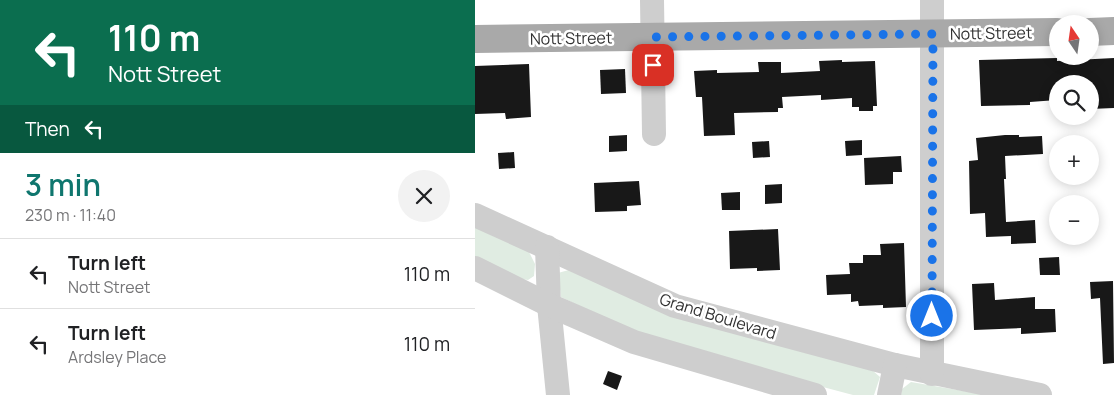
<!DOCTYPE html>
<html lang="en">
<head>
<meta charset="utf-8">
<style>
	body { margin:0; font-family:Manrope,sans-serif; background:#f2f2f2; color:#202124; height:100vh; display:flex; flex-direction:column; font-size:19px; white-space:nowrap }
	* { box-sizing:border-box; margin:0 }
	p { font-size:16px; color:#757577 }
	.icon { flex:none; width:28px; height:28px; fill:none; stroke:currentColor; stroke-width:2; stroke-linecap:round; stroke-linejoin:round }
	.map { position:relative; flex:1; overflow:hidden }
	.drawer { display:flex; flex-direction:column; background:#fff; width:475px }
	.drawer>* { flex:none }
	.banner { background:#0b6e4f; color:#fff; overflow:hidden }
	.needle { width:32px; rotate:347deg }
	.fabs { position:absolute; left:574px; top:15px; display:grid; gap:10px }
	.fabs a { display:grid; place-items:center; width:50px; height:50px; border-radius:50%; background:#fff; box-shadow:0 2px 12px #0003; font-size:25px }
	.pin { position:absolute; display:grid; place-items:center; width:42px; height:42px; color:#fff; margin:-21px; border-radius:10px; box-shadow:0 2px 8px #0006 }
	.me { position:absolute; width:55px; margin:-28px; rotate:0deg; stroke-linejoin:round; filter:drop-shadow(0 0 4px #0008) }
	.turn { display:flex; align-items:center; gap:18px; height:105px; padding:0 25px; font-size:22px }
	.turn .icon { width:65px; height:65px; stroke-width:2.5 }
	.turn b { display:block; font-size:35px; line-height:42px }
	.then { display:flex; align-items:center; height:48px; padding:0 25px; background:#0003; gap:10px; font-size:19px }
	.round { display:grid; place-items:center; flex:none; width:52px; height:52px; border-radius:26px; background:#f2f2f2 }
	.headline { display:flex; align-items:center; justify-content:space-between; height:85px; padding:0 25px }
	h1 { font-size:30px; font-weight:600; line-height:38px; color:#0f766e }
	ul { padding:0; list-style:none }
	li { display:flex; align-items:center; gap:15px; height:70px; padding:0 25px; border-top:1px solid #e0e0e0 }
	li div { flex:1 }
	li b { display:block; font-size:19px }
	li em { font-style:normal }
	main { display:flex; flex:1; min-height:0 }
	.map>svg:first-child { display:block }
</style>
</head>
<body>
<main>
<section class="drawer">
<div class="banner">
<div class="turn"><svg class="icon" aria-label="left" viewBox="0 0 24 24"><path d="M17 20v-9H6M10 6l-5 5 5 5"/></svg><div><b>110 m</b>Nott Street</div></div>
<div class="then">Then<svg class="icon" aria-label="left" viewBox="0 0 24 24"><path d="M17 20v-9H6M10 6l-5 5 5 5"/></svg></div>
</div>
<div class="headline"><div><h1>3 min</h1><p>230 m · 11:40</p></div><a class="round"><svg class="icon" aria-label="close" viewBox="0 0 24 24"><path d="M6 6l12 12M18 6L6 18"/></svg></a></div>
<ul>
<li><svg class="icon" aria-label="left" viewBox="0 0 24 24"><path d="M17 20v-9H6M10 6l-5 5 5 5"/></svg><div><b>Turn left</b><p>Nott Street</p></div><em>110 m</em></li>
<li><svg class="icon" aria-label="left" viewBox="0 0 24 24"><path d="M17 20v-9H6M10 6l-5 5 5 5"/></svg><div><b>Turn left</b><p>Ardsley Place</p></div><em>110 m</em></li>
</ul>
</section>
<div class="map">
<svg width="639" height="395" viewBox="0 0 639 395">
	<rect width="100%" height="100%" fill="#fff"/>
	<g fill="#e0ece2">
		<path d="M 0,227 L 54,252 L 60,264 L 59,276 L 53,280 L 40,278 L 0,258 Z"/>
		<path d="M 101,268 L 397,370 L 405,377 L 399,395 L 378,395 L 236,357 L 144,325 L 86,297 L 83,273 Z"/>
		<path d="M 436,382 L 512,395 L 426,395 L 427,389 Z"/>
	</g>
	<g fill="#181818">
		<path d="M 582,58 L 582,61 L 639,58 L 639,108 L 615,109 L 615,84 L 582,84 L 582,100 L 555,102 L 555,105 L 506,106 L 504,60 Z"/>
		<path d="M 367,60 L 367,62 L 400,61 L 402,106 L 398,106 L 398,111 L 384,111 L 384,107 L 377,107 L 377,98 L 346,100 L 346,95 L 307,97 L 308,108 L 303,108 L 303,112 L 259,113 L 260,135 L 229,136 L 227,97 L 221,97 L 219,71 L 242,70 L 242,73 L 284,72 L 283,62 L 306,62 L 306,73 L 345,71 L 344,61 Z"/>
		<path d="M 54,64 L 56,117 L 31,119 L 30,113 L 0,114 L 0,66 Z"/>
		<path d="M 150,69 L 151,93 L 126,94 L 125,70 Z"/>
		<path d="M 152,135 L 152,151 L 134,152 L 134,136 Z"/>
		<path d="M 530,135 L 544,135 L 544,137 L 567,136 L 568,154 L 530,156 L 531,179 L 529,179 L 531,222 L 560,220 L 561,243 L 536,244 L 536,236 L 511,237 L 510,213 L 495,214 L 494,161 L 503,160 L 501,138 Z"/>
		<path d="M 387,140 L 387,155 L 371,156 L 370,141 Z"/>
		<path d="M 294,141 L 295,157 L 278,158 L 277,142 Z"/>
		<path d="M 39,152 L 40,168 L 24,169 L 23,153 Z"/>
		<path d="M 426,156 L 427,172 L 418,172 L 418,184 L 390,185 L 389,158 Z"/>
		<path d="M 164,181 L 166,205 L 152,206 L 152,211 L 120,212 L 119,183 Z"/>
		<path d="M 307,184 L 307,203 L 290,204 L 290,185 Z"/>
		<path d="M 265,192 L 265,210 L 247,210 L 246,193 Z"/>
		<path d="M 303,229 L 305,270 L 282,271 L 282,268 L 255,269 L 254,231 Z"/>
		<path d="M 429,243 L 431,307 L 408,308 L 408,305 L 384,306 L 383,301 L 376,302 L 376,294 L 352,295 L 351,275 L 375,274 L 374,263 L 388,263 L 388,255 L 406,255 L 405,244 Z"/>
		<path d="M 584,257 L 585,275 L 565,275 L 564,258 Z"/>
		<path d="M 638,281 L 639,363 L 628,364 L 625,298 L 616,299 L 615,282 Z"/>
		<path d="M 519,283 L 520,300 L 560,297 L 560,309 L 580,309 L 581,332 L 546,334 L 546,328 L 499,330 L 497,284 Z"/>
		<path d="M 133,371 L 147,376 L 142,390 L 128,384 Z"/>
	</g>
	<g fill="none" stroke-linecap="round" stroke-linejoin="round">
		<g stroke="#cecece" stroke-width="24">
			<path d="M 177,0 L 179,134"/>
			<path d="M 0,215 L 200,306 L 420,365 L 565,395"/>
			<path d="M 72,247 L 74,305 L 83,395"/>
			<path d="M 0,268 L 74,305 L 159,342 L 340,395"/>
			<path d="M 457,374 L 457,0"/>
			<path d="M 414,395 L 420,365"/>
		</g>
		<g stroke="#a9a9a9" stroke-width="28">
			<path d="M 615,32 L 639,31"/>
			<path d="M 0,39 L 582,32"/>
		</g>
	</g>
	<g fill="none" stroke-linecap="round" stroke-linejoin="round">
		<path stroke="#1a73e8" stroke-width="9" stroke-dasharray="0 16.2" d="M 178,65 L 177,37 L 458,34 L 457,316"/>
	</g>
	<g text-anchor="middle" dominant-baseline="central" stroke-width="5" stroke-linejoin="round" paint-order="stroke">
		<g font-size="16" fill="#313131" stroke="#fff">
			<text transform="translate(516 33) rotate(-1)">Nott Street</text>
			<text transform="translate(96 38) rotate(-1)">Nott Street</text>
			<text transform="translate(243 316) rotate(17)">Grand Boulevard</text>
		</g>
	</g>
</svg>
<div class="fabs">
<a><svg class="needle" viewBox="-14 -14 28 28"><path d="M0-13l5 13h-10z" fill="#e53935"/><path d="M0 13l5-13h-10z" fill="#757577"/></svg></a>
<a><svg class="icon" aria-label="search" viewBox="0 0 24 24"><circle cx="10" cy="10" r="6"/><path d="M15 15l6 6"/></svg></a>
<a>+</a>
<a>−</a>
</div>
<div class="pin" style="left:178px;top:65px;background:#d93025"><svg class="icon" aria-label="arrive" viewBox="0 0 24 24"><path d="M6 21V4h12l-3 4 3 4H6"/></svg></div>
<svg class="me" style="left:457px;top:316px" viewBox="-20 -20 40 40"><circle r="17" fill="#1a73e8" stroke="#fff" stroke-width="3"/><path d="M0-11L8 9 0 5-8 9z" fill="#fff"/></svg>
</div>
</main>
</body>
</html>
